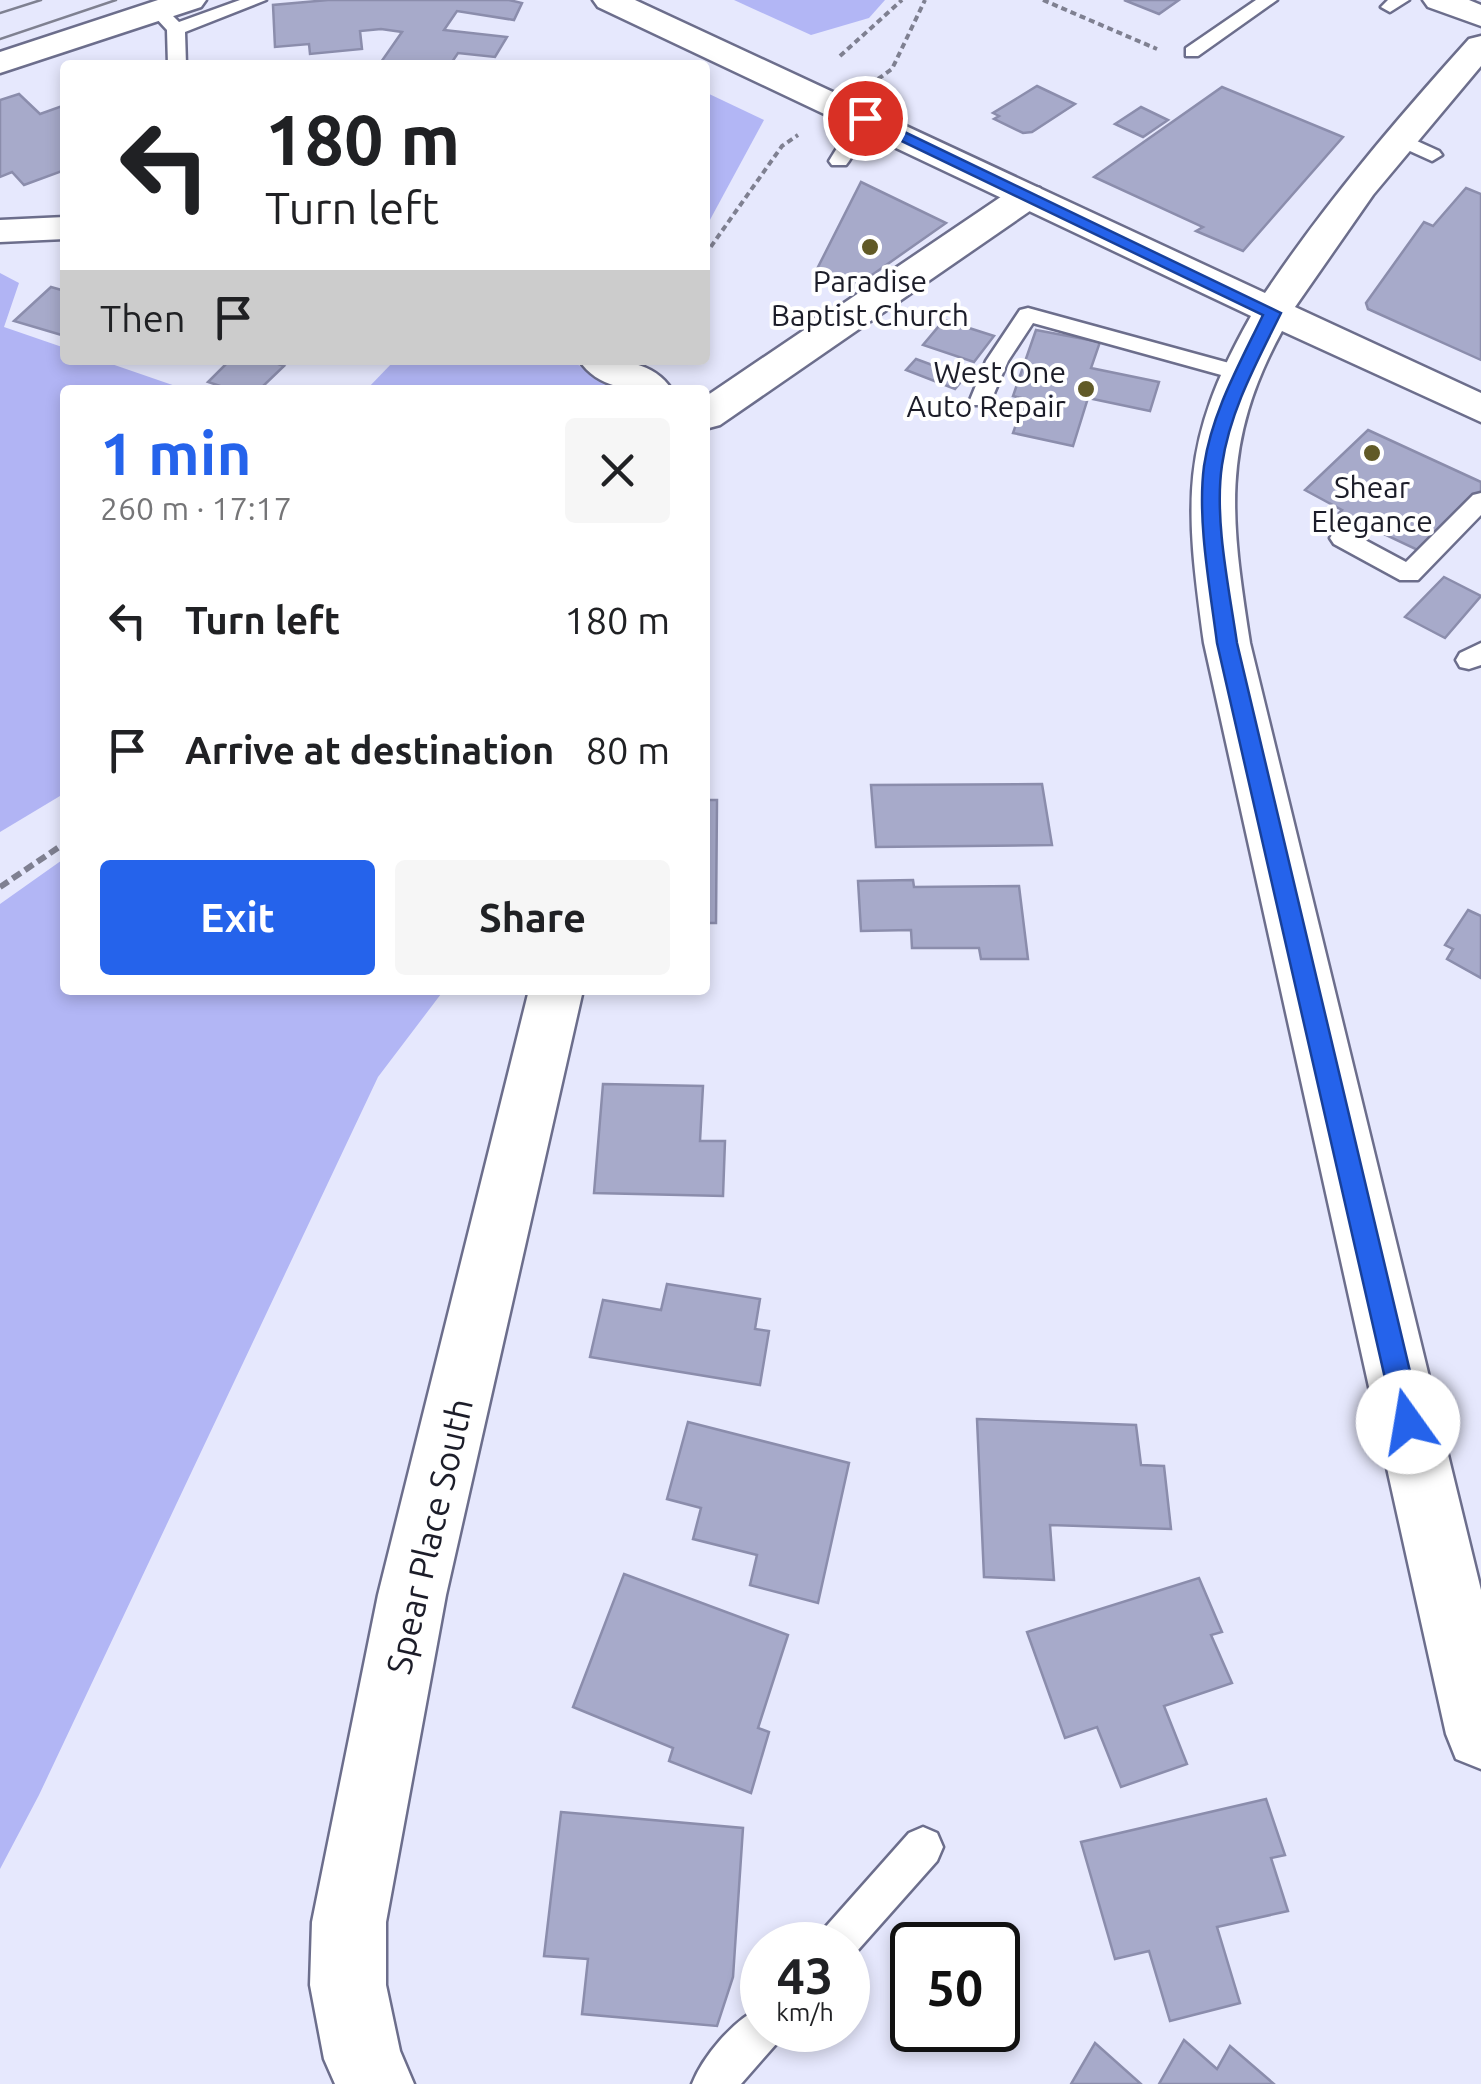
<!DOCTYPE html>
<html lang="en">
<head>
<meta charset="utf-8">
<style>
	body { margin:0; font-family:Ubuntu,sans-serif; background:#f6f6f6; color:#202124; height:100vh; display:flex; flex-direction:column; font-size:38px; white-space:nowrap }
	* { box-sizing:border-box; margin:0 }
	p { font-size:32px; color:#757577 }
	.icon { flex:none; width:55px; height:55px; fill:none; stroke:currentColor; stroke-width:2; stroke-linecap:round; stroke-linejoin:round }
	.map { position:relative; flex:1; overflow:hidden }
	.details { position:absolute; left:60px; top:385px; width:650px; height:610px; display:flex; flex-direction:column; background:#fff; border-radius:10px; box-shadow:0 5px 15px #0003 }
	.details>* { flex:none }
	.banner { position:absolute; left:60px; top:60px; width:650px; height:305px; border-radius:10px; box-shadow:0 5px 15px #0003; background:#fff; color:#202124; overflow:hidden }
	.speed { position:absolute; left:740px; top:1922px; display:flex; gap:20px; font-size:50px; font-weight:700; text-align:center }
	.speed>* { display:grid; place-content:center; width:130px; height:130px; border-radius:50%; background:#fff; box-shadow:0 5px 15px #0003; line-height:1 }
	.speed small { font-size:25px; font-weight:400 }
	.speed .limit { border:5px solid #111; border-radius:15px; background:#fff; color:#111 }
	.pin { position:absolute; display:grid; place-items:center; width:85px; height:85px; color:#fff; margin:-42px; border:5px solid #fff; border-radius:50%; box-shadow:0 2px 10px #0007 }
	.me { position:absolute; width:110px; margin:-55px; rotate:347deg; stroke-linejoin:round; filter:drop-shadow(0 0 8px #0008) }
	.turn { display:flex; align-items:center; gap:35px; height:210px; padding:0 40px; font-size:45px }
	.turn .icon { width:130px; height:130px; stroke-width:2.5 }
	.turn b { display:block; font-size:70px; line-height:85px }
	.then { display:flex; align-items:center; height:95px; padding:0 40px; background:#0003; gap:20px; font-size:38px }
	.round { display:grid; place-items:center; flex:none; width:105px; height:105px; border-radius:10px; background:#f6f6f6 }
	.summary { display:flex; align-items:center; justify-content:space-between; height:170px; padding:0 40px }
	h1 { font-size:60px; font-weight:700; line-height:75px; color:#2563eb }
	.primary-button { display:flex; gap:20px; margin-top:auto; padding:20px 40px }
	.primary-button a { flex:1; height:115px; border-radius:10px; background:#2563eb; color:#fff; font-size:40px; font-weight:700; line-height:115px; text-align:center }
	.primary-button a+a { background:#f6f6f6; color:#202124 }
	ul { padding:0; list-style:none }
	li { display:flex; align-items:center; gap:30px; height:130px; padding:0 40px }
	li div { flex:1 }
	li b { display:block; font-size:38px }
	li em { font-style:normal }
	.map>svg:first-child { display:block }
</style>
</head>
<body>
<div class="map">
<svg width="1481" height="2084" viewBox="0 0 1481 2084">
	<rect width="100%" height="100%" fill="#e6e8fd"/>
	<g fill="#b2b6f5">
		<path d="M 734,0 L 885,0 L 869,18 L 811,35 Z"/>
		<path d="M 705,92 L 764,120 L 705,229 Z"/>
		<path d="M 395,360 L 570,360 L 621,390 L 366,390 Z"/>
		<path d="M 65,858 L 65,990 L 444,990 L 378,1077 L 39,1795 L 0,1869 L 0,904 Z"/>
	</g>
	<path fill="#b1b4f4" d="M 0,273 L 19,283 L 4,327 L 65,348 L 65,360 L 100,360 L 187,390 L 65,390 L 65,793 L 0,832 Z"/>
	<g fill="#a7aaca" stroke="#8b8dac" stroke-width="2.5">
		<path d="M 328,0 L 509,0 L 522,3 L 514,20 L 457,11 L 444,30 L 507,37 L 495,57 L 458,53 L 450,65 L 379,65 L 402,32 L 381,29 L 360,31 L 362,49 L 310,54 L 309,44 L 275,47 L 273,5 Z"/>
		<path d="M 1124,0 L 1179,0 L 1159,14 Z"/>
		<path d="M 1037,86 L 1075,104 L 1032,132 L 1023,133 L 994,119 L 999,116 L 993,113 Z"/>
		<path d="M 1222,87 L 1343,137 L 1243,251 L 1196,231 L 1203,227 L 1094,177 Z"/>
		<path d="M 19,94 L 40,114 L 65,105 L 65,170 L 24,185 L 12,172 L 0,177 L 0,100 Z"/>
		<path d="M 1141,107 L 1168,120 L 1143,137 L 1115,124 Z"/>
		<path d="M 861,182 L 946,223 L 852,289 L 816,271 Z"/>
		<path d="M 1466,188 L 1481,194 L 1481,360 L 1368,309 L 1366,303 L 1424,222 L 1433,226 Z"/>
		<path d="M 51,287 L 65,291 L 65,336 L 14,321 Z"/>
		<path d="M 944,320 L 994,336 L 974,362 L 923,345 Z"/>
		<path d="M 1036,330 L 1100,342 L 1091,368 L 1159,382 L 1150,411 L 1088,398 L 1073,446 L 1013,433 L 1025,399 L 1013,396 Z"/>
		<path d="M 916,359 L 965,377 L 955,389 L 906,370 Z"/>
		<path d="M 230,360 L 267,360 L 284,366 L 259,390 L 232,390 L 208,382 Z"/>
		<path d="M 1368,430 L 1481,482 L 1481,494 L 1424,553 L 1339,513 L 1342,510 L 1305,490 Z"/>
		<path d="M 1444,577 L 1481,596 L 1445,638 L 1405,617 Z"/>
		<path d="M 1042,784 L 1052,845 L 876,847 L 871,785 Z"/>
		<path d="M 705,800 L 717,800 L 716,923 L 705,923 Z"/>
		<path d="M 913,880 L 914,887 L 1019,886 L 1028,959 L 981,959 L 979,948 L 912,948 L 911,930 L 861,931 L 858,881 Z"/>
		<path d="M 1468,910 L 1481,916 L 1481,978 L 1447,959 L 1453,949 L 1445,945 Z"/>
		<path d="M 603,1084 L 703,1086 L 700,1141 L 725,1141 L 723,1196 L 594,1193 Z"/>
		<path d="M 667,1284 L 760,1299 L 755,1329 L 769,1331 L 760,1385 L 590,1357 L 603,1300 L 661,1310 Z"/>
		<path d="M 977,1419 L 1136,1425 L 1141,1465 L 1164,1466 L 1171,1529 L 1050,1525 L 1054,1580 L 984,1577 Z"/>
		<path d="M 688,1422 L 849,1463 L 818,1603 L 750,1585 L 757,1555 L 693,1539 L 701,1508 L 667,1499 Z"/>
		<path d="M 624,1574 L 788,1635 L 758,1728 L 769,1732 L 751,1793 L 669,1761 L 673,1748 L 573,1707 Z"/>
		<path d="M 1199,1578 L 1222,1632 L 1211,1635 L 1232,1683 L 1164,1706 L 1187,1764 L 1121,1787 L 1097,1727 L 1065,1738 L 1027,1632 Z"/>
		<path d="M 1266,1799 L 1285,1855 L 1271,1858 L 1288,1911 L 1217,1927 L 1240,2003 L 1170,2021 L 1149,1951 L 1115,1959 L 1081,1842 Z"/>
		<path d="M 561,1812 L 743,1828 L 733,1977 L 717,2026 L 582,2014 L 588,1959 L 544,1956 Z"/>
		<path d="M 1184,2040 L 1217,2069 L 1230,2046 L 1274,2084 L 1159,2084 Z"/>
		<path d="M 1095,2043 L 1141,2084 L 1071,2084 Z"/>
	</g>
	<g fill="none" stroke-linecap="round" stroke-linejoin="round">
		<defs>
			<g id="service">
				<path d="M 240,0 L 266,0 L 185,32 L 186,65 L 168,65 L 167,30 L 155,17 L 158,13 L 170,13 L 179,22 Z"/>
				<path d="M 1256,0 L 1277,0 L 1198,56 L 1186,56 L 1186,48 Z"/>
				<path d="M 1388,0 L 1409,0 L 1390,12 L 1381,7 Z"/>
				<path d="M 865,112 L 875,118 L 849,161 L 846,165 L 832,165 L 829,161 L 858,114 Z"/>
				<path d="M 1397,132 L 1439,151 L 1442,155 L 1432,161 L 1390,142 L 1387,138 Z"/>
				<path d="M 1028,308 L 1251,369 L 1254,374 L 1243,381 L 1033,323 L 1008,361 L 989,405 L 973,405 L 970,400 L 986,361 L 1020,310 Z"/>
				<path d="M 799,311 L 836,328 L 839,333 L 828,340 L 791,323 L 788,318 L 791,313 Z"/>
				<path d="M 1481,493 L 1481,515 L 1418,580 L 1400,580 L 1334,544 L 1330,538 L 1334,532 L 1350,532 L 1406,562 L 1473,495 Z"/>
				<path d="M 1481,643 L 1481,665 L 1469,669 L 1460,667 L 1456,660 L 1460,653 Z"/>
				<path d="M 923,1827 L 937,1833 L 943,1847 L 937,1861 L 850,1959 L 848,1961 L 848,1945 L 816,1945 L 822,1931 L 909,1833 Z"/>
				<path d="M 762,2007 L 762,2030 L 782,2030 L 777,2043 L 741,2084 L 692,2084 C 703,2056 734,2019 762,2007 Z"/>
			</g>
			<g id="minor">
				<path d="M 1423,0 L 1469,0 L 1481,5 L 1481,26 L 1428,7 Z"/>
				<path d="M 1027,185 L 1040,188 L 1045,196 L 1040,204 L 720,425 L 705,429 L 705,397 L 1014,188 Z"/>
				<path d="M 65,217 L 65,239 L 0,242 L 0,220 Z"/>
				<path d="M 579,360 C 613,360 652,358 672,390 C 638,390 600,392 579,360 Z"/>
				<path d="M 529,990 L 583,990 L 446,1595 L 386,1922 L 386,1985 L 400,2051 L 414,2084 L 335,2084 L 324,2059 L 310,1985 L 312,1922 L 378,1595 Z"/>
			</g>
			<g id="secondary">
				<path d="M 158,0 L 206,0 L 201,7 L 0,73 L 0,52 Z"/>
				<path d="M 593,0 L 635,0 L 1265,293 C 1326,202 1396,120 1469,39 L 1481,36 L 1481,66 L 1373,195 L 1295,307 L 1481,393 L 1481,422 L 1282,331 C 1220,445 1231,520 1250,643 L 1481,1590 L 1481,1769 L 1456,1759 L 1446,1734 L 1204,643 C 1185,503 1179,443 1251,316 L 598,7 Z"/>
			</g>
		</defs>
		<use href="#service" stroke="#6c6e8c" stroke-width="5"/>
		<use href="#minor" stroke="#6c6e8c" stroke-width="5"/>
		<use href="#secondary" stroke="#6c6e8c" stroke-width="5"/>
		<g stroke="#7f8091" stroke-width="4" stroke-dasharray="6 4" stroke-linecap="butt">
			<path d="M 1043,0 L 1157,49"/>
			<path d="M 840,56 L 902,0"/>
			<path d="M 878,79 L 892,69 L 925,0"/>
			<path d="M 705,255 L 782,146 L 798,135"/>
		</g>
		<path stroke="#7f8091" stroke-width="6" stroke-dasharray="10 5" stroke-linecap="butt" d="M 0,887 L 65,843"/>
		<use href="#service" fill="#fff" fill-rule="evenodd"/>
		<use href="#minor" fill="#fff" fill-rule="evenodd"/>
		<use href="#secondary" fill="#fff" fill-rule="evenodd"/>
		<g stroke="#7f8191" stroke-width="2.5">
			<path d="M 0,13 L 41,0"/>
			<path d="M 0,39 L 116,0"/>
		</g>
	</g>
	<path fill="#2563eb" stroke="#184099" stroke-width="2.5" d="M 865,113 L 1281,313 C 1257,362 1230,410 1222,465 C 1214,519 1229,588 1237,643 L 1422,1422 L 1418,1431 L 1408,1435 L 1399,1431 L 1395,1422 L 1217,643 C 1210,588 1197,520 1204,466 C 1212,412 1240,363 1263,315 L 860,121 L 858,118 Z"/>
	<g fill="#615a27" stroke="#fff" stroke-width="4">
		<circle cx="870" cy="247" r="10"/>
		<circle cx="1086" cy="389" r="10"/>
		<circle cx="1372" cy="453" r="10"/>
	</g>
	<g text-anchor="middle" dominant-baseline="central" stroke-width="8" stroke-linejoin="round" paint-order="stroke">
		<g font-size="30" fill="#1c1d29" stroke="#fff">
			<text x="870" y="281">Paradise<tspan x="870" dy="34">Baptist Church</tspan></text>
			<text x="1066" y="372" text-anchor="end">West One<tspan x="1066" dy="34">Auto Repair</tspan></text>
			<text x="1372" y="487">Shear<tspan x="1372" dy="34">Elegance</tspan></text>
		</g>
		<g font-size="35" fill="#1c1d29" stroke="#fff">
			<text transform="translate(429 1536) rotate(-77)">Spear Place South</text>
		</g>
	</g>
</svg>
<div class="speed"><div>43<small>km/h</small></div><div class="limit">50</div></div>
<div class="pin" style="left:865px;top:118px;background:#d93025"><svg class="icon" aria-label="arrive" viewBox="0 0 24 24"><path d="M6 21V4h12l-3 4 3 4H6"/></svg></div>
<svg class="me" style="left:1408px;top:1422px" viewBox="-20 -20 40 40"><circle r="19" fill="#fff"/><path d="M0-13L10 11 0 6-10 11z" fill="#2563eb"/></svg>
<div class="banner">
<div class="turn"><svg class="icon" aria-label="left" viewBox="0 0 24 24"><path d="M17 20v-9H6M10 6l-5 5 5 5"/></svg><div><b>180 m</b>Turn left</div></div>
<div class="then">Then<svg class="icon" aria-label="arrive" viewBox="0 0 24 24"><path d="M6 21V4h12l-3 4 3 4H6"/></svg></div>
</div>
<section class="details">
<div class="summary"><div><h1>1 min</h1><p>260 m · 17:17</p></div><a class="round"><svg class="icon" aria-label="close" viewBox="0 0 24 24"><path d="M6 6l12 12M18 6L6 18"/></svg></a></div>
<ul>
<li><svg class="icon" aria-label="left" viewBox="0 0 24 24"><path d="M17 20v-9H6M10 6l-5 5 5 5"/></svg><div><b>Turn left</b></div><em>180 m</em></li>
<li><svg class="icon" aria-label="arrive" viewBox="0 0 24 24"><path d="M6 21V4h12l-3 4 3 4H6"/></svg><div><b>Arrive at destination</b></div><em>80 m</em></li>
</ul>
<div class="primary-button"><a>Exit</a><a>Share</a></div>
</section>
</div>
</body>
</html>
